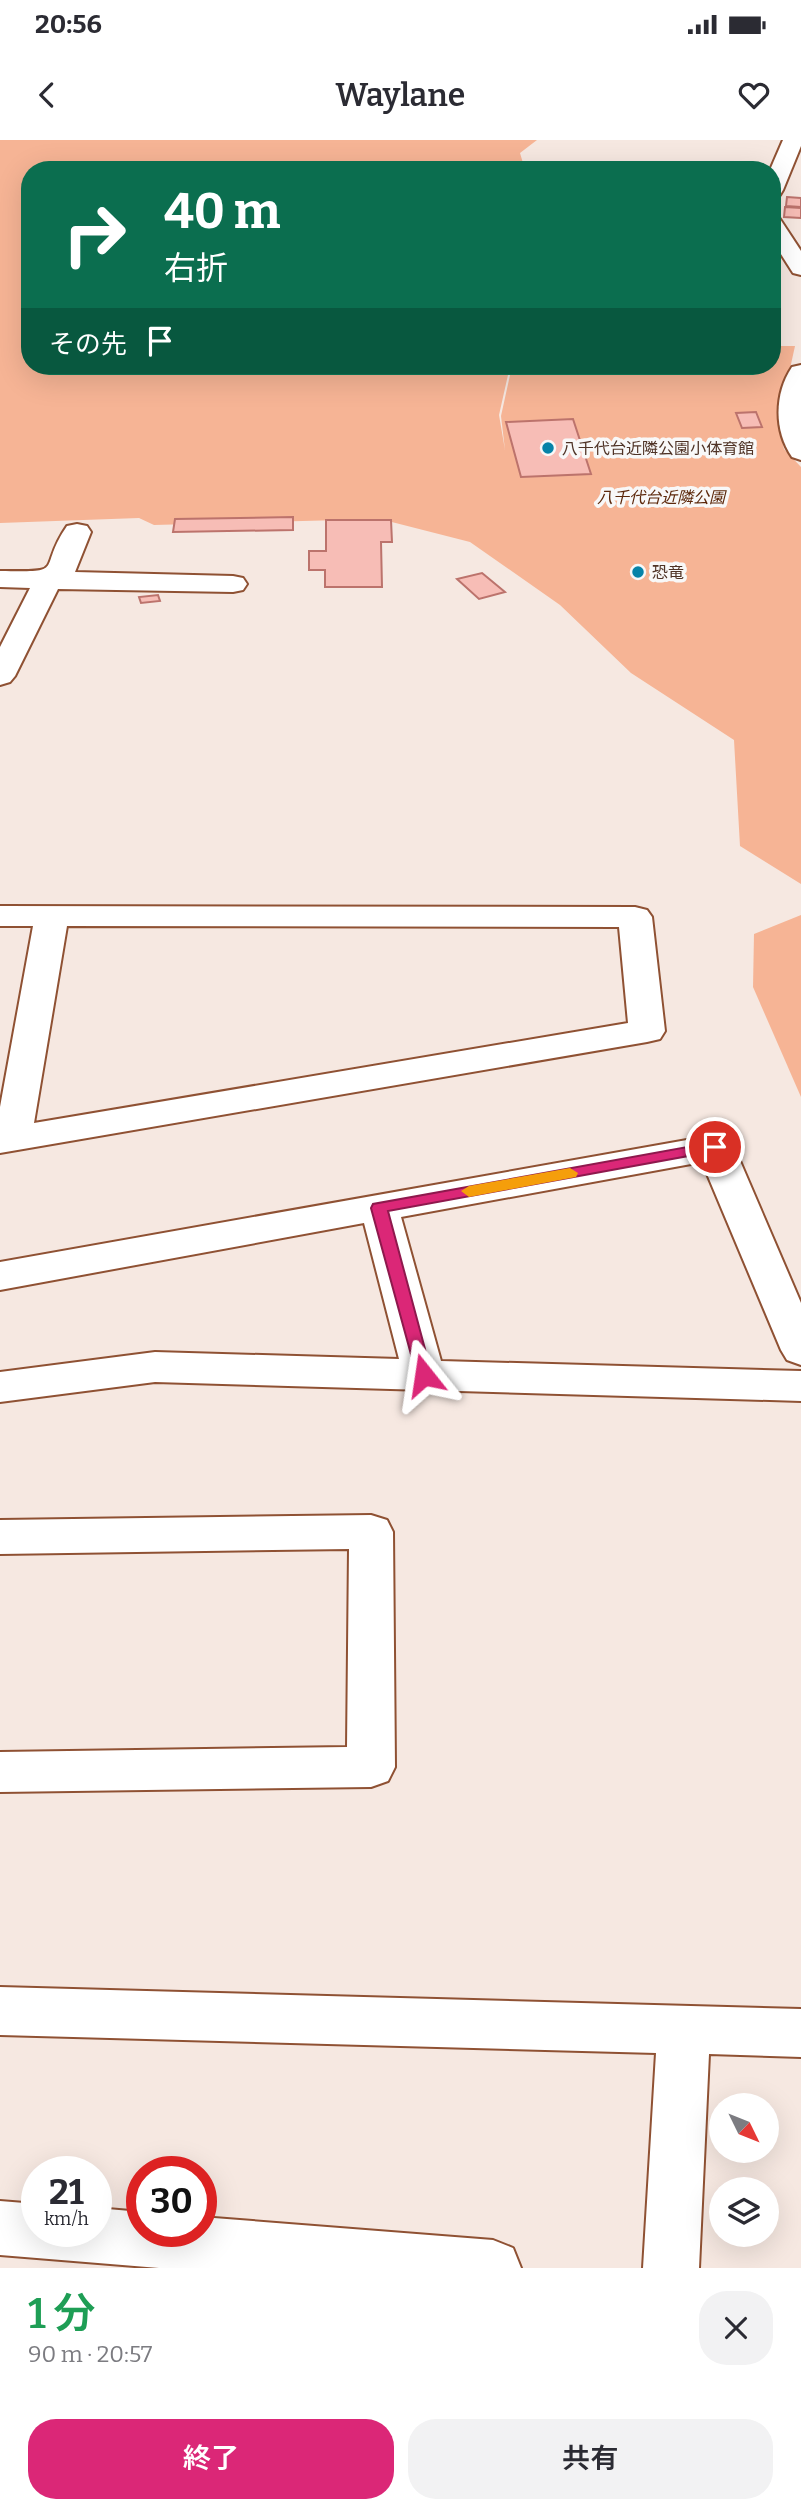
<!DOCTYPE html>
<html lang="ja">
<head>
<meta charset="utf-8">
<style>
	body { margin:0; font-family:Bitter,"Noto Sans JP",serif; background:#f2f2f3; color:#2b2b33; height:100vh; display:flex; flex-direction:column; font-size:26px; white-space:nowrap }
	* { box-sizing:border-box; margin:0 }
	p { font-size:23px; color:#7c7c81 }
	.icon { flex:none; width:38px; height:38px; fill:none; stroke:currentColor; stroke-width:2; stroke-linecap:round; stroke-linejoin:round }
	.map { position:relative; height:2128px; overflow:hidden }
	.drawer { display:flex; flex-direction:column; background:#fff; flex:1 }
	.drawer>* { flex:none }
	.guide { position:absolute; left:21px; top:21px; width:760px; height:214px; border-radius:28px; box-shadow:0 7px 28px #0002; background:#0b6e4f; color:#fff; overflow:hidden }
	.needle { width:46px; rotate:133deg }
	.controls { position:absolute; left:709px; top:1953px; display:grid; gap:14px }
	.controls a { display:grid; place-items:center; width:70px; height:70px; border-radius:50%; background:#fff; box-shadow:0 7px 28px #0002; font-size:35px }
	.speed { position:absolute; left:21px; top:2016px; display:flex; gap:14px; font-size:35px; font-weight:700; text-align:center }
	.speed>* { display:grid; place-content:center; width:91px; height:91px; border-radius:50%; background:#fff; box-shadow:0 7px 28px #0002; line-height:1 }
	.speed small { font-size:18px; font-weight:400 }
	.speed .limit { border:10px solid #d22; background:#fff; color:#111 }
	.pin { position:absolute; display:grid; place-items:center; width:60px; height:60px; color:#fff; margin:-30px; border:4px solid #fff; border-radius:50%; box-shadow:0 2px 7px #0007 }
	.me { position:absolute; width:77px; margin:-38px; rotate:345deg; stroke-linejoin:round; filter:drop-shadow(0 0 5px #0008) }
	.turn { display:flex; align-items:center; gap:24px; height:147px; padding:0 28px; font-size:32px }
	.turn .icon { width:91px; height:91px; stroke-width:2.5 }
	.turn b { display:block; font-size:49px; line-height:60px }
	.then { display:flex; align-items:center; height:66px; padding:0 28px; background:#0003; gap:14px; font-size:26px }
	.round { display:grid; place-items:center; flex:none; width:74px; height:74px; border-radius:28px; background:#f2f2f3 }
	.headline { display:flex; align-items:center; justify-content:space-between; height:119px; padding:0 28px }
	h1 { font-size:42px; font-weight:600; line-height:52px; color:#1e9e55 }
	.button { display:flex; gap:14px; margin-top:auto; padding:14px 28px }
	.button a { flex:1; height:80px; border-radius:28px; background:#db2777; color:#fff; font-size:28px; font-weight:600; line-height:80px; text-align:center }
	.button a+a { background:#f2f2f3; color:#2b2b33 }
	.status { display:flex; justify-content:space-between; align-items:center; height:49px; padding:0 35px; background:#fff; direction:ltr }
	.status svg { height:19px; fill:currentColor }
	header { display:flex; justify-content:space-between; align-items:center; height:91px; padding:0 28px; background:#fff; font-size:32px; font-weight:600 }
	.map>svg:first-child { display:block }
</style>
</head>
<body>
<div class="status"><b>20:56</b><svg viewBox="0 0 49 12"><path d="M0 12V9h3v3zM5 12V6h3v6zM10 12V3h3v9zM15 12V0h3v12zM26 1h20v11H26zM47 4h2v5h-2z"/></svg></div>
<header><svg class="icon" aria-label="back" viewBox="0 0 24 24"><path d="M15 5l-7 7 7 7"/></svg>Waylane<svg class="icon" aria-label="heart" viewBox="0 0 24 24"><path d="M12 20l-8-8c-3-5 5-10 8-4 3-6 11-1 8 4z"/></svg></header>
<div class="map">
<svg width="801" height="2128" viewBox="0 0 801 2128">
	<rect width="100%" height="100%" fill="#f6e8e1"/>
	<g fill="#f6b495">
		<path d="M 0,0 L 537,0 L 520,13 L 525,30 L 30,30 L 30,226 L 510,226 L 499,275 L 505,310 L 501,276 L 512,226 L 772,226 L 772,206 L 795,206 L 778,283 L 784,309 L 801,327 L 801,744 L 740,706 L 734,600 L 631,533 L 560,465 L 470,402 L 380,379 L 154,385 L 139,378 L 0,383 Z"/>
		<path d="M 801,775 L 801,957 L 753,847 L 754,794 Z"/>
	</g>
	<g fill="#f7bdb6" stroke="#bc736c" stroke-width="2">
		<path d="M 787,57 L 801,58 L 801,67 L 786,66 Z"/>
		<path d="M 785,67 L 801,68 L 801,78 L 784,77 Z"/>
		<path d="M 756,272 L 762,287 L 742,288 L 736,273 Z"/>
		<path d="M 573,279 L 591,334 L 521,337 L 506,282 Z"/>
		<path d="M 293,377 L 293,390 L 173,392 L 175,379 Z"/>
		<path d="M 326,380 L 391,380 L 392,402 L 381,402 L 382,447 L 325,447 L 325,430 L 309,430 L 309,411 L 326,411 Z"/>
		<path d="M 482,433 L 505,452 L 479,459 L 457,439 Z"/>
		<path d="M 158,455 L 160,461 L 141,463 L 139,457 Z"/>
	</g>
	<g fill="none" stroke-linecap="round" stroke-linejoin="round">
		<defs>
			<g id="street">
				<path d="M 783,0 L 801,0 L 801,6 L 783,50 L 780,55 L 772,56 L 770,30 Z"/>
				<path d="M 772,77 L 780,79 L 801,111 L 801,135 L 793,133 L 772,100 Z"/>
				<path d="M 801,225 L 801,320 L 792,317 C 774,291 774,254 792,227 Z"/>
				<path d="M 77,384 L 87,386 L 91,392 L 75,432 L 233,436 L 243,438 L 247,444 L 243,450 L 233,452 L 58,449 L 15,536 L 10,542 L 0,545 L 0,507 L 30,448 L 0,447 L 0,431 C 69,432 36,431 67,386 Z"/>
				<path d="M 0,766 L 635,767 L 647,770 L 652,777 L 665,891 L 660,899 L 647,902 L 0,1013 L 0,967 L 33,786 L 0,786 ZM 67,786 L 619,787 L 628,883 L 34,983 Z"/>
				<path d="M 715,995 L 728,998 L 734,1007 L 801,1163 L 801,1225 L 787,1220 L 781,1210 L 702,1022 L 401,1077 L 441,1221 L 801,1231 L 801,1261 L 155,1242 L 0,1262 L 0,1232 L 155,1212 L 399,1219 L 364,1083 L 0,1150 L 0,1122 Z"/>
				<path d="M 371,1375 L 387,1380 L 393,1392 L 395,1627 L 388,1641 L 371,1647 L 0,1652 L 0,1612 L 347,1607 L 349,1409 L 0,1414 L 0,1380 Z"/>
				<path d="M 0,1847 L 801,1869 L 801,1917 L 709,1914 L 699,2128 L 643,2128 L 656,1913 L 0,1895 Z"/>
				<path d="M 0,2061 L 37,2064 L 37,2091 L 96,2091 L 96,2068 L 142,2072 L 142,2091 L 201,2091 L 201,2077 L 493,2100 L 513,2108 L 521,2128 L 159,2128 L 0,2115 Z"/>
			</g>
		</defs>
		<use href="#street" stroke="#8f5133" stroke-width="4"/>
		<use href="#street" fill="#fff" fill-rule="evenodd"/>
	</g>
	<path fill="#db2777" stroke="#8e194d" stroke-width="2" d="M 715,1002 L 723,1007 L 721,1010 L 388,1071 L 432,1235 L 424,1241 L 418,1240 L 371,1068 L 373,1064 Z"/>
	<path fill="#f59e0b" d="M 570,1028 L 578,1033 L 576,1037 L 469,1057 L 461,1051 L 469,1046 Z"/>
	<g fill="#0783a8" stroke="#f8f8f8" stroke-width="2.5">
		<circle cx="548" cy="308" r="7"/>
		<circle cx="638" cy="432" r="7"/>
	</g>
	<g text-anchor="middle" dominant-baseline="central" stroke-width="7" stroke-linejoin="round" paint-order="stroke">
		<g font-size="16" fill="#4f3326" stroke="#f8f8f8" text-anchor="start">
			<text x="562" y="308">八千代台近隣公園小体育館</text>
			<text x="652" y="432">恐竜</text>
		</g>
		<g font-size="16" font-style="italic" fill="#5c280b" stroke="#f8f8f8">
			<text x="661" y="357">八千代台近隣公園</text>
		</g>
	</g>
</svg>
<div class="controls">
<a><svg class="needle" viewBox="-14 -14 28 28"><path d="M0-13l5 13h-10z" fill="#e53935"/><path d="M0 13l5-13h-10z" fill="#7c7c81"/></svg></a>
<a><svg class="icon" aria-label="layers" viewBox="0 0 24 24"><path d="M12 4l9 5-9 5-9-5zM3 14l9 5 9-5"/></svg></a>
</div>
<div class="speed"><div>21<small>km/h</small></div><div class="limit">30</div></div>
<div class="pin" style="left:715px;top:1007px;background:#d93025"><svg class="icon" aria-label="arrive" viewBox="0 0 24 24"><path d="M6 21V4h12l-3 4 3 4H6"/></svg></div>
<svg class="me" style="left:424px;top:1235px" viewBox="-20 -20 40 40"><path d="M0-17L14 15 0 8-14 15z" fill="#db2777" stroke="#fff" stroke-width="4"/></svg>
<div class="guide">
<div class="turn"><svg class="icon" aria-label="right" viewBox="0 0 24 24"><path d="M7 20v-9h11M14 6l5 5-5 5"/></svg><div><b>40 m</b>右折</div></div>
<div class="then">その先<svg class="icon" aria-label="arrive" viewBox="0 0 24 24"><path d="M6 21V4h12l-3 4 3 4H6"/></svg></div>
</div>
</div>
<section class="drawer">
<div class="headline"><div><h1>1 分</h1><p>90 m · 20:57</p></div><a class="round"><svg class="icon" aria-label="close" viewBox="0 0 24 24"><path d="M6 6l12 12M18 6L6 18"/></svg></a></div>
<div class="button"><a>終了</a><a>共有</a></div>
</section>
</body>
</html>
